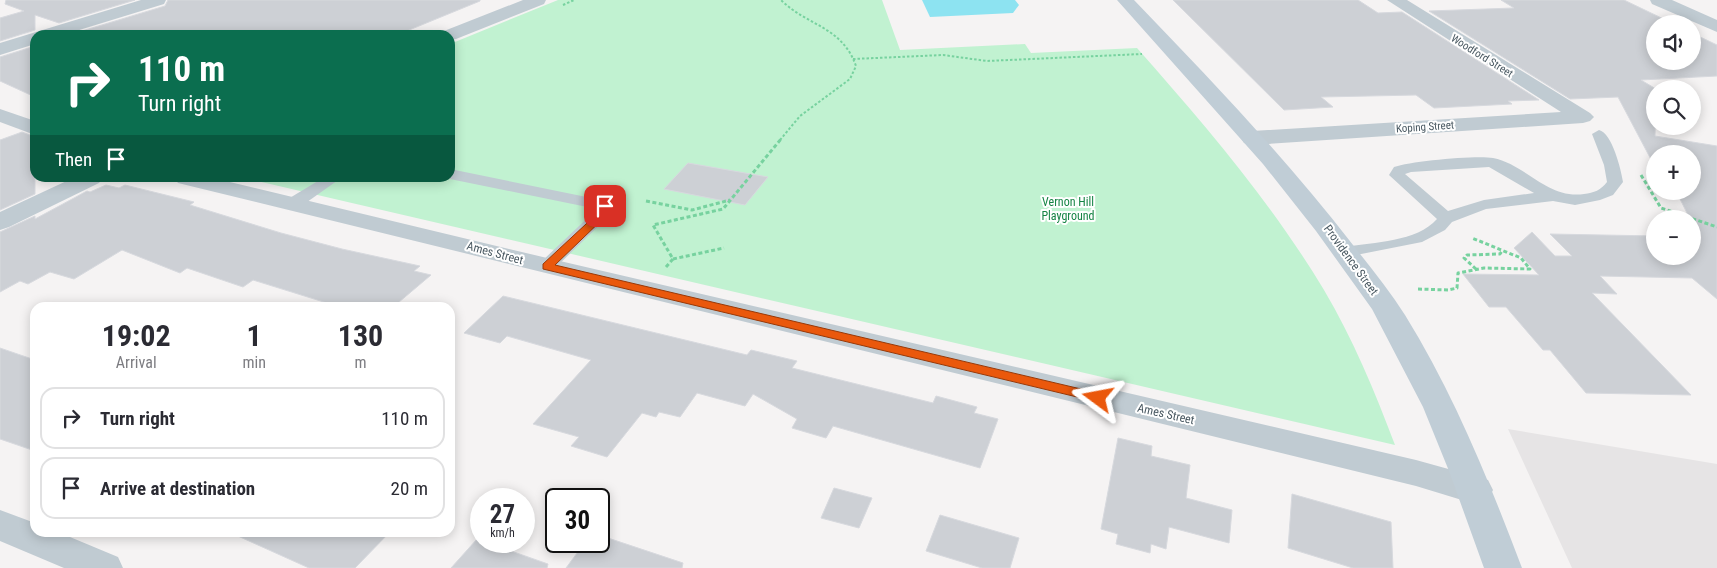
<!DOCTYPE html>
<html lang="en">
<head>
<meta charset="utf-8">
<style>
	body { margin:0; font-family:"Roboto Condensed",sans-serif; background:#f2f2f3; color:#2b2b33; height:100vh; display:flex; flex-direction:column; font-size:19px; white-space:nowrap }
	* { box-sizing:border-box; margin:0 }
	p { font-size:16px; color:#7c7c81 }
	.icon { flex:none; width:28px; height:28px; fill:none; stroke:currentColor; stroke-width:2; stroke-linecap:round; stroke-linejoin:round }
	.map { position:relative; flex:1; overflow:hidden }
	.side { position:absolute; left:30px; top:302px; width:425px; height:235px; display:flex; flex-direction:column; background:#fff; border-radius:15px; box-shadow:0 2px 12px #0003 }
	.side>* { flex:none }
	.top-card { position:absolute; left:30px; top:30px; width:425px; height:152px; border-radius:15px; box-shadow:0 2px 12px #0003; background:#0b6e4f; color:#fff; overflow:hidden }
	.fabs { position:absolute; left:1646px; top:15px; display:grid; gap:10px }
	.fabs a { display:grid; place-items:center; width:55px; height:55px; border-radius:50%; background:#fff; box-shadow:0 2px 12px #0003; font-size:25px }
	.speed { position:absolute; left:470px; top:488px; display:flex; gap:10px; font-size:25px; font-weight:700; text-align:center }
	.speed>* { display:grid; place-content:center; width:65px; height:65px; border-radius:50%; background:#fff; box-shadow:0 2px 12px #0003; line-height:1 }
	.speed small { font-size:12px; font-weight:400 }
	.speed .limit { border:2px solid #111; border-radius:8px; background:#fff; color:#111 }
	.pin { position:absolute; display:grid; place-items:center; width:42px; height:42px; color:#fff; margin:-21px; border-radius:10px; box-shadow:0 2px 8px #0006 }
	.me { position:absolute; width:55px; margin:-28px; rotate:283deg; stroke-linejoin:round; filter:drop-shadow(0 0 4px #0008) }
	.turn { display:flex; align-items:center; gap:18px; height:105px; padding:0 25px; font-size:22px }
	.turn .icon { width:65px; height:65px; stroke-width:2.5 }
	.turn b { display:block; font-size:35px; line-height:42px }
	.then { display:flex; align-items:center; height:48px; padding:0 25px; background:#0003; gap:10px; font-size:19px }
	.eta { display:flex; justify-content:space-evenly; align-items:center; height:85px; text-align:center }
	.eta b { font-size:30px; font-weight:700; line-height:35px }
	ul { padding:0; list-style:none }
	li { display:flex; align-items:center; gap:15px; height:62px; margin:0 10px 8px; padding:0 15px; border:2px solid #e1e1e2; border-radius:15px }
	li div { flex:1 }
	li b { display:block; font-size:19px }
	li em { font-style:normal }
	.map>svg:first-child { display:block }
</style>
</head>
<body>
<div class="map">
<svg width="1717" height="568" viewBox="0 0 1717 568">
	<rect width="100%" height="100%" fill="#f5f3f3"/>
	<path fill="#e6e4e5" d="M 1508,429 L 1717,464 L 1717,568 L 1572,568 Z"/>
	<path fill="#c1f2d1" d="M 558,0 L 882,0 L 900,50 L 1025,44 L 1031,53 L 1137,48 C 1205,125 1271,202 1324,290 C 1353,339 1375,392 1395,445 L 244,178 L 450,178 L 450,44 Z"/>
	<path fill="#8de3f1" d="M 922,0 L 1015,0 L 1019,5 L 1013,13 L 930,17 Z"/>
	<g fill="#cdd0d5" stroke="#d7d9de">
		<path d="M 6,0 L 135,0 L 59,23 L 35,15 L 35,30 L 0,41 L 0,18 L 24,11 L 5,4 Z"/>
		<path d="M 168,0 L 480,0 L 480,1 L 397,35 L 93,35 L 82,31 L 165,6 Z"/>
		<path d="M 1173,0 L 1358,0 L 1378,13 L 1402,12 L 1539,100 L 1508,101 L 1512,104 L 1434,108 L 1416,95 L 1321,97 L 1333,107 L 1284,110 Z"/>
		<path d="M 1501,0 L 1624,0 L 1674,24 L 1655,24 L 1655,61 L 1692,61 L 1692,33 L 1717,45 L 1717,76 L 1641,80 L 1656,89 L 1655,136 L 1717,146 L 1717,299 L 1692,278 L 1600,276 L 1617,294 L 1592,293 L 1691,395 L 1586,393 L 1550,350 L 1543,350 L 1506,307 L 1489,307 L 1463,274 L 1539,275 L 1514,248 L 1532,232 L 1555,256 L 1572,256 L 1550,234 L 1655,236 L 1655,256 L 1692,256 L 1692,236 L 1700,236 L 1692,219 L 1690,219 L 1676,191 L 1692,191 L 1692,154 L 1656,154 L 1655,152 L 1655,167 L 1618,97 L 1570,99 L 1429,11 L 1514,8 Z"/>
		<path d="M 35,46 L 35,97 L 0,81 L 0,57 Z"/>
		<path d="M 22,132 L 35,137 L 35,194 L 0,210 L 0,140 Z"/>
		<path d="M 688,163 L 768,177 L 745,205 L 664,189 Z"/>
		<path d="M 106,185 L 119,188 L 125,185 L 194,202 L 190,205 L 281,233 L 342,249 L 420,266 L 414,271 L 431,275 L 392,308 L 343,308 L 253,280 L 243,287 L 187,268 L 180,273 L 122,250 L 74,279 L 50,272 L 28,284 L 20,281 L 0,292 L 0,232 L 35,216 L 35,219 L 87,191 L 90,192 Z"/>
		<path d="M 503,296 L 747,355 L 751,350 L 797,361 L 792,368 L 933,403 L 936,396 L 977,407 L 974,413 L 998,419 L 980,468 L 833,426 L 826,438 L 792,428 L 797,419 L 753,394 L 745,406 L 697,393 L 680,417 L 659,412 L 656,417 L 642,413 L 607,457 L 571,446 L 579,437 L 533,424 L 591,360 L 507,336 L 500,343 L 464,333 Z"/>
		<path d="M 0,348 L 35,360 L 35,451 L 0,439 Z"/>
		<path d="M 1118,438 L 1152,446 L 1151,456 L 1190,465 L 1186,498 L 1232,510 L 1229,543 L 1169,527 L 1166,549 L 1151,544 L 1150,553 L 1116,544 L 1118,534 L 1101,529 Z"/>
		<path d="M 834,488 L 872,498 L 859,528 L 821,518 Z"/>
		<path d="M 1292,494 L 1391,522 L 1393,568 L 1353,568 L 1288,548 Z"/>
		<path d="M 940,515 L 1019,538 L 1010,568 L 982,568 L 926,551 Z"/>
		<path d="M 229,532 L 390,532 L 355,568 L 309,568 Z"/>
		<path d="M 599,535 L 683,563 L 682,568 L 566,568 L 586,541 L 599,541 Z"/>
		<path d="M 477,539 L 548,564 L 547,568 L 451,568 Z"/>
	</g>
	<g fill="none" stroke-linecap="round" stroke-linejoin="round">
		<g stroke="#77d29f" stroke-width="2" stroke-dasharray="2.5 2" stroke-linecap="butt">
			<path d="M 563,5 L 574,0"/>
			<path d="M 853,59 L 943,55 L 987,61 L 1142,54"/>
			<path d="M 780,140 L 800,116 L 850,79 L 856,66 C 842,26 807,26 781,0"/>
		</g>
		<g stroke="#77d29f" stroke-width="3" stroke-dasharray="4 2.5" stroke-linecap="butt">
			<path d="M 1641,175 L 1661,208 L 1717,227"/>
			<path d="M 646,201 L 692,210 L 730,200"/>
			<path d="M 673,259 L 724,248"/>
			<path d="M 666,267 L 673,259 L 653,225 L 723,209 L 781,139"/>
			<path d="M 1476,269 L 1464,258 L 1467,255 L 1500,254 L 1502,251"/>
			<path d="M 1418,289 L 1448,290 L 1457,288 L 1458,273 L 1484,268 L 1530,269 L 1521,258 L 1472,238"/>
		</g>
		<g fill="#c0cbd2" fill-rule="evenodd">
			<path d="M 1599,130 C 1612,133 1621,169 1623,182 L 1613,195 L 1600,200 L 1575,205 L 1553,201 L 1486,209 L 1452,222 L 1445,230 L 1422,242 L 1346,257 L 1340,256 L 1337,252 L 1340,248 L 1346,247 C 1373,242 1417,242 1437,219 L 1389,175 L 1394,167 C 1411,161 1477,155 1493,158 C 1527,165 1547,199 1584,194 C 1594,193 1601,190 1607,182 L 1604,165 L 1592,134 ZM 1489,167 L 1534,193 L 1484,200 L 1448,211 L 1405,174 L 1411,172 Z"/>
			<path d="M 450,169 L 611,202 L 613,212 L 553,270 L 541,270 L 538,266 L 541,262 L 597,209 L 445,178 L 450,178 Z"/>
			<path d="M 323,178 L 341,178 L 300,207 L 288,207 L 286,203 L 288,199 Z"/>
		</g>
		<g fill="#c0cbd2" fill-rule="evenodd">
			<path d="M 141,0 L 166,0 L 164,4 L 63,35 L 35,35 L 35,44 L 0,55 L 0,43 Z"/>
			<path d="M 523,0 L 546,0 L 544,4 L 456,39 L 450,40 L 450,35 L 441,35 L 444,31 Z"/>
			<path d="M 1387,0 L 1407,0 L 1590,113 L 1594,117 L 1590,121 L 1583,123 L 1252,145 L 1244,143 L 1241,138 L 1244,133 L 1252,131 L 1561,112 Z"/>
			<path d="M 1650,0 L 1672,0 L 1717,20 L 1717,32 L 1652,4 Z"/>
			<path d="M 0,109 L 35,121 L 35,135 L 0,122 Z"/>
			<path d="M 73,178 L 103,178 L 99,183 L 9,227 L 0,230 L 0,212 Z"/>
			<path d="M 174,178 L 213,178 L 547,258 L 1416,460 L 1488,480 L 1493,490 L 1488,500 L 1475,504 L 1416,486 L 178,183 Z"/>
			<path d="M 0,510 L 35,523 L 35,532 L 58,532 L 118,557 L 123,568 L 64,568 L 0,541 Z"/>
		</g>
		<path fill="#c0cdd6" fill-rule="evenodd" d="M 1117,0 L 1134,0 C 1210,79 1286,158 1353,245 C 1371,268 1389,290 1405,315 C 1454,394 1489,481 1522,568 L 1484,568 L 1449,471 L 1423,407 L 1372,309 L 1316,231 L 1263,164 Z"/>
	</g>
	<path fill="#ea580c" stroke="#983908" d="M 605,203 L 610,206 L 608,214 L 555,265 L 1098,393 L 1104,398 L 1098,402 L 543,269 L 543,264 L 600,211 L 600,206 Z"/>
	<g text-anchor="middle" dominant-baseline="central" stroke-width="4" stroke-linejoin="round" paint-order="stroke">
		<g font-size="11" fill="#495861" stroke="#fff">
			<text transform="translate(1482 56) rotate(32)">Woodford Street</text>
			<text transform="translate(1425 127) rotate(-4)">Koping Street</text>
		</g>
		<g font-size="12" fill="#148343" stroke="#fff">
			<text x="1068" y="202">Vernon Hill<tspan x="1068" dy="14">Playground</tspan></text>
		</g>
		<g font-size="12" fill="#495861" stroke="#fff">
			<text transform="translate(495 253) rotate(15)">Ames Street</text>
			<text transform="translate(1351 260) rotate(54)">Providence Street</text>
			<text transform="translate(1166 414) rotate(13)">Ames Street</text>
		</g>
	</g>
</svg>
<div class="fabs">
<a><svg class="icon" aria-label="sound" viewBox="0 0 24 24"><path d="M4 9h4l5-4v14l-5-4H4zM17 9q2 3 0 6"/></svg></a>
<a><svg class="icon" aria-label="search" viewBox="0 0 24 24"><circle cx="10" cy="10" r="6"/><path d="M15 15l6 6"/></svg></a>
<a>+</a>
<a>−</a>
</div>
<div class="speed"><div>27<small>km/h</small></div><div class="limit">30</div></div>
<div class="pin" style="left:605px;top:206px;background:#d93025"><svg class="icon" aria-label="arrive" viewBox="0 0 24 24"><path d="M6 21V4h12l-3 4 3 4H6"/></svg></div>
<svg class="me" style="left:1098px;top:398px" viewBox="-20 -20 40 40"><path d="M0-17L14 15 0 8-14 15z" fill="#ea580c" stroke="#fff" stroke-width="4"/></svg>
<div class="top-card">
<div class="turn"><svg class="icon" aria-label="right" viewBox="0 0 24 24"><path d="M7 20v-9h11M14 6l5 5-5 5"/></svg><div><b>110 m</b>Turn right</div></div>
<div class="then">Then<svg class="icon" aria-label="arrive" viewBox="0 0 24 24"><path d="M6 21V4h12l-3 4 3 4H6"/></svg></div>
</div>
<section class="side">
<div class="eta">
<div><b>19:02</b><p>Arrival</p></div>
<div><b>1</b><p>min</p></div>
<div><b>130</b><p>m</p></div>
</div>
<ul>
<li><svg class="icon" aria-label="right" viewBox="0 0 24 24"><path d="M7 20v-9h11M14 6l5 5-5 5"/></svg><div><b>Turn right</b></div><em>110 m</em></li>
<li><svg class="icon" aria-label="arrive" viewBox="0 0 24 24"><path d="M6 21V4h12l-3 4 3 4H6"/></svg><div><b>Arrive at destination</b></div><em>20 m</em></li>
</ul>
</section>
</div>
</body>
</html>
